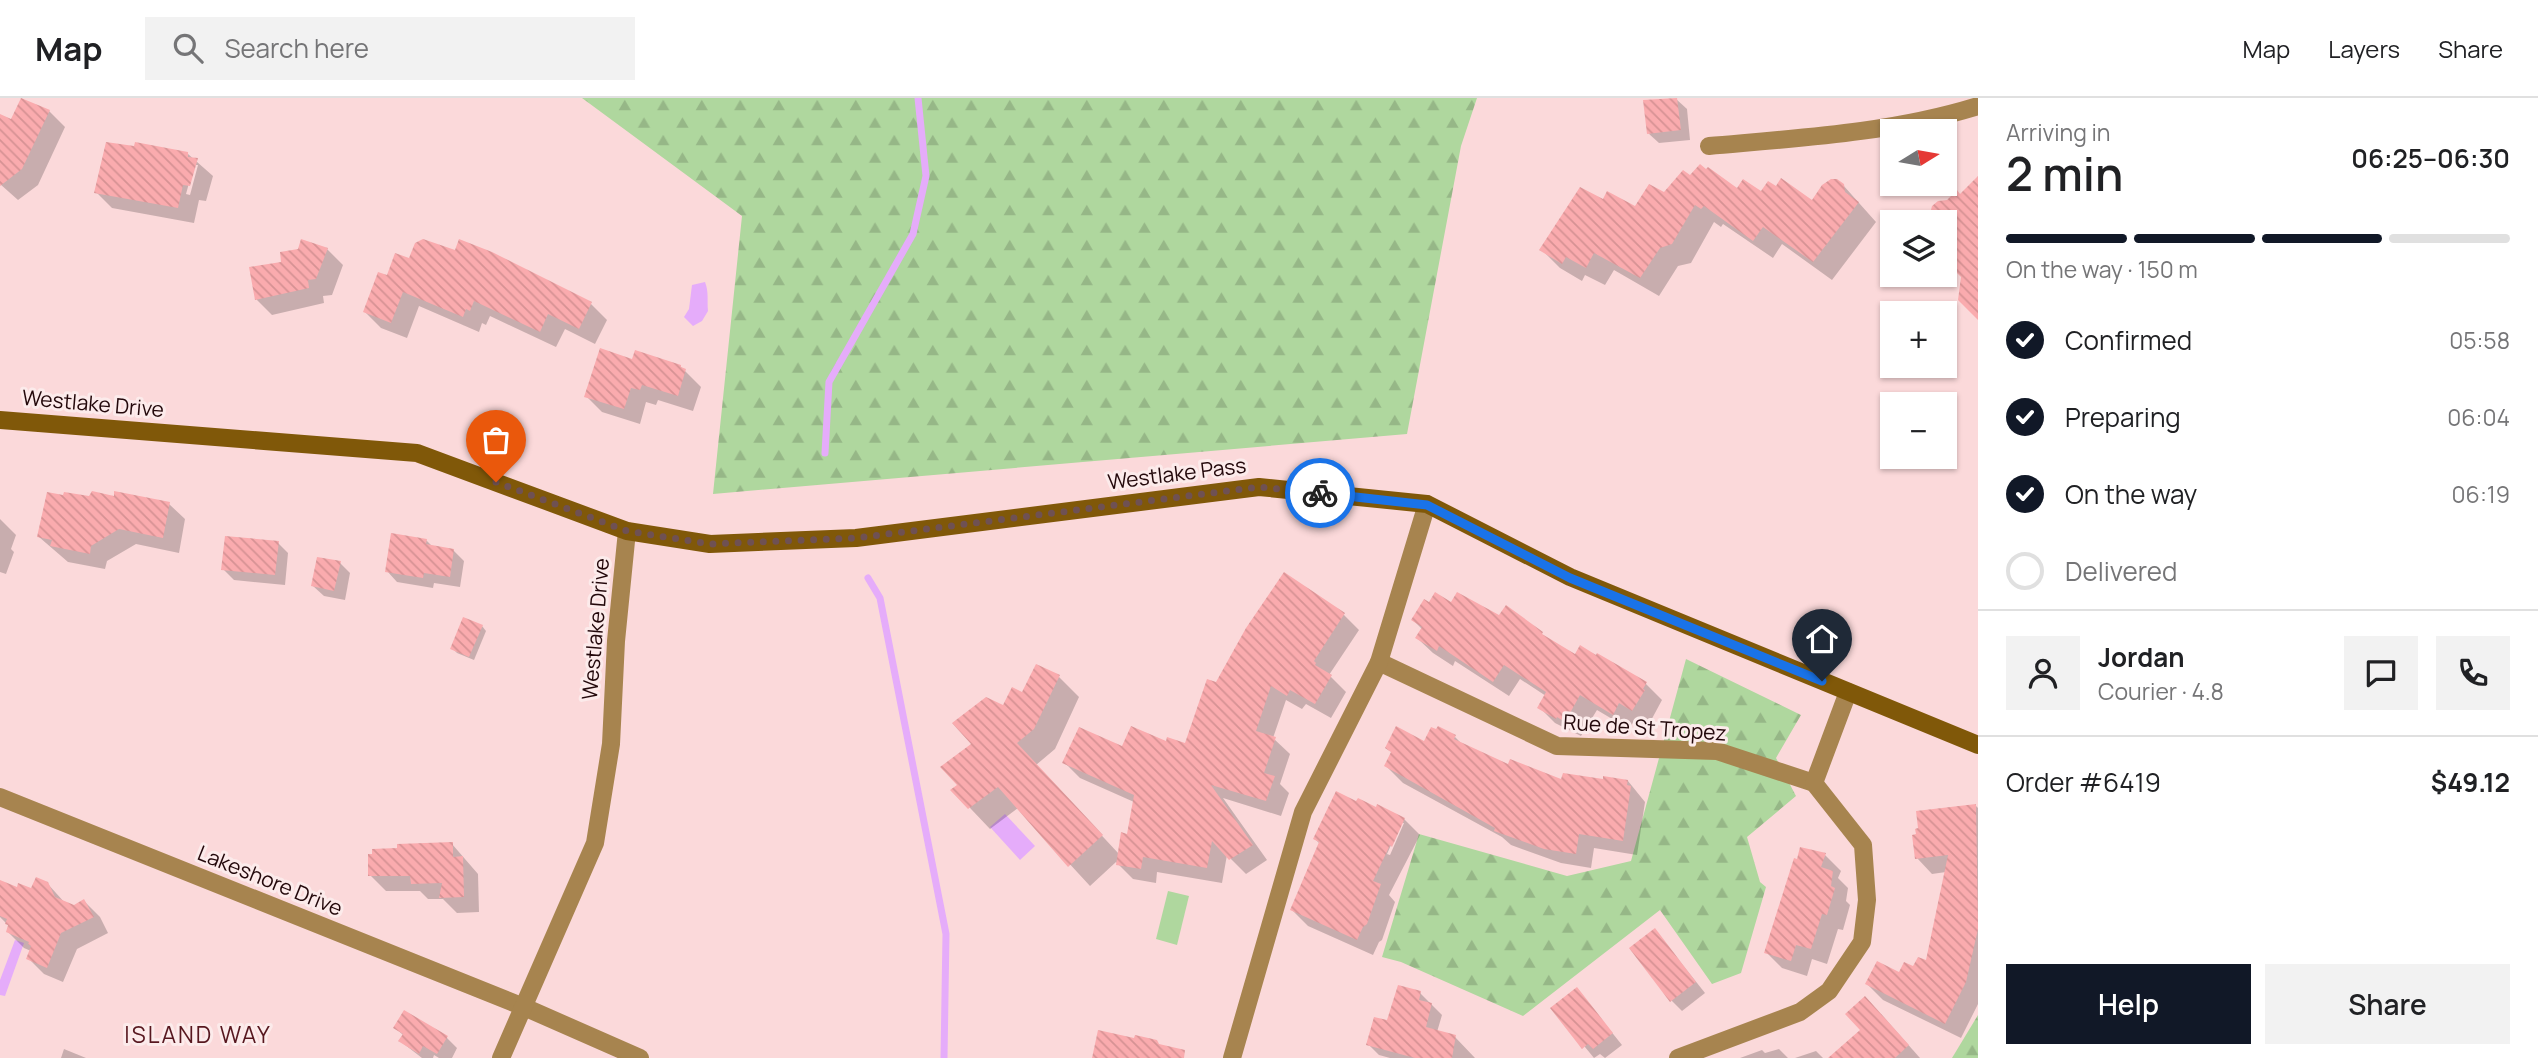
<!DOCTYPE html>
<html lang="en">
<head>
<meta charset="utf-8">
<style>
  :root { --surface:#fff; --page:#f2f2f2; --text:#202124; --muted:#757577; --line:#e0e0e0; --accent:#111827 }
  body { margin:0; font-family:Manrope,sans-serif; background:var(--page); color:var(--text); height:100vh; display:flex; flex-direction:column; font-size:26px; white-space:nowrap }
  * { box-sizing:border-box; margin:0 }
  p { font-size:23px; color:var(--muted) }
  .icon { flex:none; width:38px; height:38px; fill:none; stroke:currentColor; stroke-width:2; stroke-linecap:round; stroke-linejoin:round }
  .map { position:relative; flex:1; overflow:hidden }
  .drawer { display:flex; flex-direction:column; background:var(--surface); width:560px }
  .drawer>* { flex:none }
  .needle { width:46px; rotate:79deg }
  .controls { position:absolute; left:1880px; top:21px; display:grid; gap:14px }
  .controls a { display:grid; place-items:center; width:77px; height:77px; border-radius:0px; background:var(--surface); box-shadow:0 2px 5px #0004; font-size:35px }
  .pin { position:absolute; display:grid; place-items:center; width:60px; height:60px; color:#fff; margin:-72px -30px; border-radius:50% 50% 50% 0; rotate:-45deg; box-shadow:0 0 7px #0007 }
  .pin .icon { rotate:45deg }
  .courier { position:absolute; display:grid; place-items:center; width:70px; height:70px; margin:-35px; border:5px solid #1a73e8; border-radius:50%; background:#fff; color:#222; box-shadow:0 2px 9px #0007 }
  .overview em { font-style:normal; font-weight:600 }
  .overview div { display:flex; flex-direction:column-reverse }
  .overview { display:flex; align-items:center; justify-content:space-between; height:119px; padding:0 28px }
  h1 { font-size:46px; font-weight:600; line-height:52px }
  .bar { display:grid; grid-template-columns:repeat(4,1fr); gap:10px 7px; align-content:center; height:84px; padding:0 28px }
  .bar i { height:9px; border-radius:5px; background:var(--line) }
  .bar .current { background:var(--accent) }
  .bar p { grid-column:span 4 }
  .line { display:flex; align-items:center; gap:18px; padding:0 28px; border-top:2px solid var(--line) }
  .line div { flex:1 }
  .round { display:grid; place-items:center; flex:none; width:74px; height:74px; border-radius:0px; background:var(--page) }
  ol { padding:0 28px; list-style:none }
  li { display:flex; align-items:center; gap:21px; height:77px }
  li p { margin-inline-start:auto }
  li .icon { padding:7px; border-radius:50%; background:var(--accent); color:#fff; stroke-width:4 }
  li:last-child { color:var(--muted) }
  li i { width:38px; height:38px; border:4px solid var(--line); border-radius:50% }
  .action { display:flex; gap:14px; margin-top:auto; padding:14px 28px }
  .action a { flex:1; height:80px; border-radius:0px; background:var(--accent); color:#fff; font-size:28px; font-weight:600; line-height:80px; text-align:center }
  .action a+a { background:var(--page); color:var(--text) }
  header { display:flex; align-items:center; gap:42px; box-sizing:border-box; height:98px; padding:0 35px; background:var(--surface); border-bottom:2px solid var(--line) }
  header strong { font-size:33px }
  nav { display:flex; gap:38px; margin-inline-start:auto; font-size:24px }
  .search { width:490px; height:63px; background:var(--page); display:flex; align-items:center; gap:18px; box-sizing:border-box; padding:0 24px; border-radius:0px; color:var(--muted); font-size:26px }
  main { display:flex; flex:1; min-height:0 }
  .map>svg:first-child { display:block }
  .green { fill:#afd79e }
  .forest { fill:url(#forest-firs) }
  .water { fill:#e5acfa }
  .shadow { fill:#0003; fill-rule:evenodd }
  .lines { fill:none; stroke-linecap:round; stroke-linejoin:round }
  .stream { stroke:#e5acfa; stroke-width:7 }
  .building { fill:url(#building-back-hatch) }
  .street { stroke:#a7844f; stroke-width:18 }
  .secondary { stroke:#805809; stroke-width:18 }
  .done { stroke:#6f5153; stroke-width:7; stroke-dasharray:0 12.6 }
  .route { stroke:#1a73e8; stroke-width:9 }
  .labels { text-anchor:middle; stroke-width:6; stroke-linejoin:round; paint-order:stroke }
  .street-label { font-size:21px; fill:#23080b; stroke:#fcebeb }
  .neighbourhood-label { font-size:23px; letter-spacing:2px; fill:#57171f; stroke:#fcebeb }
</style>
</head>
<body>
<header>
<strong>Map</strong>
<div class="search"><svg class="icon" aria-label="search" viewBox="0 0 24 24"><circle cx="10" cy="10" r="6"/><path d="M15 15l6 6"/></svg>Search here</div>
<nav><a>Map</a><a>Layers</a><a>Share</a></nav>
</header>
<main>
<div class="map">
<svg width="1978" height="960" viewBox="0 0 1978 960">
  <defs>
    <pattern id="forest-firs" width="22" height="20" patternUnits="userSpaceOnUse" patternTransform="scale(1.75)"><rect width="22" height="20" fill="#afd79e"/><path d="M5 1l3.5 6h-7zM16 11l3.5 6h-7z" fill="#96b787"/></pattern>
    <pattern id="building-back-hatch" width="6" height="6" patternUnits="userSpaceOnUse" patternTransform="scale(1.75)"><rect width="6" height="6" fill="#faabae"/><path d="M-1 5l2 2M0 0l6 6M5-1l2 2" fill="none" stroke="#d69294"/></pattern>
  </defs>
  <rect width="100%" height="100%" fill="#fbd9da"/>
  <path class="green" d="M1168,793L1189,798L1177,847L1156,841Z"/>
  <g class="forest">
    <path d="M582,0H1477L1461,48L1407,336L713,396L742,118Z"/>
    <path d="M1686,561L1801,617L1776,660L1796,698L1747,739L1760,784L1766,789L1741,875L1712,886L1660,812L1523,918L1401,864L1382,859L1419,736L1567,778L1631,763Z"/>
    <path d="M1978,917V960H1952Z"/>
  </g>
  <g class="water">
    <path d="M705,184C709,194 707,203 708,213L702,223L693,228L684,219L689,211L692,187Z"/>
    <path d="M1005,716L1035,748L1020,762L990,729Z"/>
    <path d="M15,842L24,845L5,898L0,897V882Z"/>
  </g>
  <g class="shadow">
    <path d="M1676,1L1687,11L1690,42L1659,45L1648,35Z"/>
    <path d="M49,13L65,29L38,87L18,102L0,86V18L12,23Z"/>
    <path d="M188,56L213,78L206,103L199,102L194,125L112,110L96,94ZM194,67H198L190,97L186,96Z"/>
    <path d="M1691,80L1738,92L1813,104L1843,87L1876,124L1832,182L1782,146L1773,160L1723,126L1721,129L1714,124L1691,165L1678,168L1659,198L1614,172L1605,187L1585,177L1582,183L1560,170L1541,151L1603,103L1636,110L1664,97Z"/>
    <path d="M1978,90V219L1963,178L1957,173L1949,174L1944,169V124H1923L1948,104Z"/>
    <path d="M327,151L343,167L332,197L323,198L324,205L272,217L256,201L283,165Z"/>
    <path d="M456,155L491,156L591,206L607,222L595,246L565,231L556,249L490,218L486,227L482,225L479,234L419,208L407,240L381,230L365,214L388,179L410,163Z"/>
    <path d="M633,263L680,268L701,289L693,313L658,302L656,307L646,304L640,326L602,314L586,298Z"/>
    <path d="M90,400L169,406L185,421L179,455L136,446L107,463L105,471L68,464L39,439Z"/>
    <path d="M0,421L16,437L11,451L14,454L6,476L0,474Z"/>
    <path d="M426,442L432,448L453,452L464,463L460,489L434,485L433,490L397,484L387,473Z"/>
    <path d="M278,445L288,455L285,487L234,482L223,471Z"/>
    <path d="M340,465L350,475L345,502L324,498L313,488Z"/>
    <path d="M1285,477L1344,517L1359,532L1329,577L1346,594L1331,620L1306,606L1302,611L1286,602L1273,640L1290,656L1280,686L1289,695L1281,718L1223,700L1267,762L1246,776L1227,757L1222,785L1157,774L1156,785L1133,781L1116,764L1090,788L1018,710L990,731L953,692L959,687L973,647L1004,609L1059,579L1079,599L1055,651L1036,667L1119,756L1129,738L1134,704L1080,680L1065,665L1123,650L1167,645L1186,648L1217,586Z"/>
    <path d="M1430,506L1452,507L1500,520L1506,510L1549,542L1576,558L1597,559L1598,557L1646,586L1662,602L1648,628L1636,620L1629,631L1597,612L1581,638L1555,625L1539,609L1546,598L1520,581L1509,598L1455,563L1453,568L1433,555L1417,540L1422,531L1413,522Z"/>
    <path d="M482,528L486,533L474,562L457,555L452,550Z"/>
    <path d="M1455,639L1463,647L1509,669L1563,684L1628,683L1645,704L1637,757L1594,750L1591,770L1561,765L1511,747L1502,739L1403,685L1386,668L1425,645Z"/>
    <path d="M1357,705L1404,721L1420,737L1389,797L1395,804L1382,842L1379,844L1373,857L1308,828L1292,812L1320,746L1315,741ZM1401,725H1404L1390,757L1387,756Z"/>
    <path d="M1976,708L1978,710V906L1961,940L1883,902L1867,886L1928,865L1946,774L1932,776L1917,760Z"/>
    <path d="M452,746L478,776L479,814L457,815L443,801H428L420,793H386L370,777L374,757Z"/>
    <path d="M1825,757L1841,773L1838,780L1848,790L1846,803L1850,807L1843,832L1838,831L1827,866L1812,861L1807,878L1782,870L1766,854Z"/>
    <path d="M47,785L65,805L74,809L84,803L100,819L108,835L77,851L63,884L44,876L28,860L31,853L24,850L8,834L10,829L0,819V786L32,793Z"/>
    <path d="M1655,832L1705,895L1682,913L1671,902Z"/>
    <path d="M1577,891L1622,947L1605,960L1600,956L1594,960L1553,910Z"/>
    <path d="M1420,895L1442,917L1437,934L1455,939L1475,960H1390L1379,957L1368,946Z"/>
    <path d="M1881,916L1920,960H1846Z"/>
    <path d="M395,929L447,940L457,950L452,960H439L434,957L433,960H422L400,943L404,938Z"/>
    <path d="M64,951L86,960H61Z"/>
    <path d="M1779,951L1788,960H1740L1762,952L1765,955Z"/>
    <path d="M1816,953L1823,960H1795Z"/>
  </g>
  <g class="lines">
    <g class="stream">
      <path d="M825,355L829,284L913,136L926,78L918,0"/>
      <path d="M868,480L880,500L946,836L944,960"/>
    </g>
  </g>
  <g class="building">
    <path d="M21,0L50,12L22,71L0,88V16L11,21Z"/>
    <path d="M1677,0L1681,32L1647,36L1643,2Z"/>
    <path d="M106,44L134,48L135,44L188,54V59L198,60L190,88L183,87L178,110L94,95Z"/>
    <path d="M1700,66L1706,71L1708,69L1737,90L1743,81L1761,93L1768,83L1776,88L1781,80L1812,102L1822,87L1831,81H1837L1844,86L1845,94L1859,104L1813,164L1763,129L1753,143L1704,108L1701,111L1695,107L1672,146L1660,150L1640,180L1594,155L1586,170L1566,159L1562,166L1539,152L1580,89L1603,101L1607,93L1635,108L1649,86L1664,94L1683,72L1690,77Z"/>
    <path d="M1978,78V222L1958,202L1961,179L1944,162V124H1928L1932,108L1938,103L1947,102L1957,92L1960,96Z"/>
    <path d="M301,141L328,150L316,181L308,182L309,190L255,202L249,169L281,164L280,154L298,151Z"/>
    <path d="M423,141L455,152L459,141L492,154L592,204L579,231L548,216L540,234L474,203L470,213L466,211L463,219L403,194L391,225L363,214L378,174L387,177L395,155L409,160L415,145Z"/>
    <path d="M600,250L632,261L635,252L681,267V269L686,271L678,298L642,287L640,292L631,290L624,311L584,299Z"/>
    <path d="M92,393L114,398V393L170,404L163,440L119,431L91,448L90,456L50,448L52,442L37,439L47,394L63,397L64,394L89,398Z"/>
    <path d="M391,435L427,441L426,446L454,451L450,479L424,475L423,480L385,474Z"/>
    <path d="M225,438L279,443L275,477L221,472Z"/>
    <path d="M317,459L341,463L334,493L311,488Z"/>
    <path d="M1284,474L1345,515L1314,563L1316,565L1315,567L1332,577L1315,606L1290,592L1287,598L1271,588L1256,633L1276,639L1264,675L1275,678L1266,703L1211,687L1253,747L1229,762L1212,743L1207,770L1143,759L1141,771L1116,767L1121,734L1127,736L1134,697L1062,665L1079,629L1122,648L1131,628L1166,643L1167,639L1185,645L1207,581L1216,584L1246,530Z"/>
    <path d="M1435,494L1451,504L1457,494L1499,517L1506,507L1543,534L1542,536L1575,556L1580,547L1596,557L1597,555L1647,584L1643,591L1645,592L1632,613L1619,605L1613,617L1580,597L1565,624L1557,619L1556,621L1537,610L1546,594L1504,567L1493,584L1439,548L1437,553L1415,540L1422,529L1411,522L1424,501L1429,504Z"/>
    <path d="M463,519L483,527L469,559L450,551Z"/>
    <path d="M1036,566L1060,577L1034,631L1017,645L1103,737L1068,769L998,689L968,711L950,692L957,687L940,669L971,646L952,625L986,599L1003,607L1012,589L1022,594Z"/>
    <path d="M1396,628L1424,643L1431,629L1436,631L1438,628L1456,637L1454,641L1508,666L1510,661L1561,681L1563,675L1603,681V678L1628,682L1627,687L1631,688L1623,743L1579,736L1576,756L1544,751L1494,733L1495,730L1384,668L1391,654L1385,650Z"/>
    <path d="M1336,693L1356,703L1358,700L1376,709L1377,706L1405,720L1392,749L1390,747L1373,783L1381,786L1367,826L1363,829L1357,842L1290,812L1319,744L1313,741Z"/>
    <path d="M1976,706L1978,831L1966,884L1945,926L1865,886L1877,863L1899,874L1904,864L1913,868L1918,859L1926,862L1948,757L1915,761L1912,737L1916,736L1915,731L1918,730L1916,713Z"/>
    <path d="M453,744V759L463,758L464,799L439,800L442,785L411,786L410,778H368V756H372V751L397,750V746Z"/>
    <path d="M1800,749L1826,755L1821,769L1833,773L1831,788L1835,790L1827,817L1822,816L1811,851L1796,847L1791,863L1764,855L1794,760L1797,761Z"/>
    <path d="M36,779L48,784L55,799L74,807L84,801L94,819L61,835L47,870L26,861L31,848L28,846L29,844L6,834L8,827L5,826L7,821L0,818V782L17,789L18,785L31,790Z"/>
    <path d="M1655,830L1696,884L1670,904L1629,850Z"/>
    <path d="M1398,887L1421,893L1419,902L1432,905L1426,929L1456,937L1452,960H1415L1366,947L1374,919L1387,922Z"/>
    <path d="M1577,889L1613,935L1593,951L1588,946L1582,951L1550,910Z"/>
    <path d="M1865,898L1909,947L1895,960H1828L1860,932L1845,916Z"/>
    <path d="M404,912L448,938L437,956L423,948L419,956L398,943L403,936L393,930Z"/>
    <path d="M1098,932L1134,940L1135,937L1157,942L1159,946L1185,952L1184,960H1092Z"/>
  </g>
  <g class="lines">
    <g class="street">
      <path d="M1709,48C1799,40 1891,35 1978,8"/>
      <path d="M1379,564L1557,648L1717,653L1814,685L1863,747L1867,802L1862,844L1829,893L1800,914L1678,960"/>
      <path d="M1814,685L1848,594"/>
      <path d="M0,699L524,909L640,960"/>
      <path d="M501,960L595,745L611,646L616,543L627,433"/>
      <path d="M1232,960L1303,714L1379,564L1427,406"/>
    </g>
    <path class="secondary" d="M0,322L417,355L627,433L710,446L856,440L1259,389L1427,406L1570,479L1978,647"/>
  </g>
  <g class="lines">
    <path class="done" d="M496,384L627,433L710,446L856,440L1259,389L1320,395"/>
    <path class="route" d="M1320,395L1427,407L1570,480L1822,583"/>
  </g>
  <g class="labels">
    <g class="street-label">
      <text transform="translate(93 306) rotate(5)" y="7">Westlake Drive</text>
      <text transform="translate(1177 376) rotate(-7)" y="7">Westlake Pass</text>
      <text transform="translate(596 531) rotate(-85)" y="7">Westlake Drive</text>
      <text transform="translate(1645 630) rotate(4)" y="7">Rue de St Tropez</text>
      <text transform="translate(270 783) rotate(22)" y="7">Lakeshore Drive</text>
    </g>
    <g class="neighbourhood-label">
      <text x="198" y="945">ISLAND WAY</text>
    </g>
  </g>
</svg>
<div class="controls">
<a><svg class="needle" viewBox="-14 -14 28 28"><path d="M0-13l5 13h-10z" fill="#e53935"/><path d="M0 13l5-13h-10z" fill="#757577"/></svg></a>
<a><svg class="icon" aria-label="layers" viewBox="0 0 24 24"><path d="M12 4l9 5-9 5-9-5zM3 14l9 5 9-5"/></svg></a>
<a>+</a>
<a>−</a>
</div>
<div class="pin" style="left:496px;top:384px;background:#ea580c"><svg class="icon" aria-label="bag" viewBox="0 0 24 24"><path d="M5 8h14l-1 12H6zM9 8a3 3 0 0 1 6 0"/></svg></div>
<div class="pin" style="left:1822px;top:583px;background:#1f2937"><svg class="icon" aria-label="home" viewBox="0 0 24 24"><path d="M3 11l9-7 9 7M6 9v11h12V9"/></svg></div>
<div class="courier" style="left:1320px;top:395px"><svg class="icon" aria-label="bike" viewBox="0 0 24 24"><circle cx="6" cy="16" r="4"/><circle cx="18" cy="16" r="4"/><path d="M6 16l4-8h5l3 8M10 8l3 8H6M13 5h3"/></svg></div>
</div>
<section class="drawer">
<div class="overview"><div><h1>2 min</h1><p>Arriving in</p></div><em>06:25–06:30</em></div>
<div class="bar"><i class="current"></i><i class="current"></i><i class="current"></i><i></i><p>On the way · 150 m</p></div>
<ol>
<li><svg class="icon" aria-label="check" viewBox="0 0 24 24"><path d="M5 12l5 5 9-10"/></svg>Confirmed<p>05:58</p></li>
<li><svg class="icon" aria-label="check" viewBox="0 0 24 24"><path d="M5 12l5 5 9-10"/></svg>Preparing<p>06:04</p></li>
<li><svg class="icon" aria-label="check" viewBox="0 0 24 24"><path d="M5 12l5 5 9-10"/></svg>On the way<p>06:19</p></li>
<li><i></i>Delivered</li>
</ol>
<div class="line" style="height:126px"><a class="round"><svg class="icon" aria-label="person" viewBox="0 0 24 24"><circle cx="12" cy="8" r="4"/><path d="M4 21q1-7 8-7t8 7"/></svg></a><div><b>Jordan</b><p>Courier · 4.8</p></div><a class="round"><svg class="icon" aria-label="chat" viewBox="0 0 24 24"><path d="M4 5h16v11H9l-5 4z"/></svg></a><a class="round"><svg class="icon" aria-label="phone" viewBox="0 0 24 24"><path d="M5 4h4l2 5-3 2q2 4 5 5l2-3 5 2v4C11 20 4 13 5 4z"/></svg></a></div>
<div class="line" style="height:91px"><div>Order #6419</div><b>$49.12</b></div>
<div class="action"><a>Help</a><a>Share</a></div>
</section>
</main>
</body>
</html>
